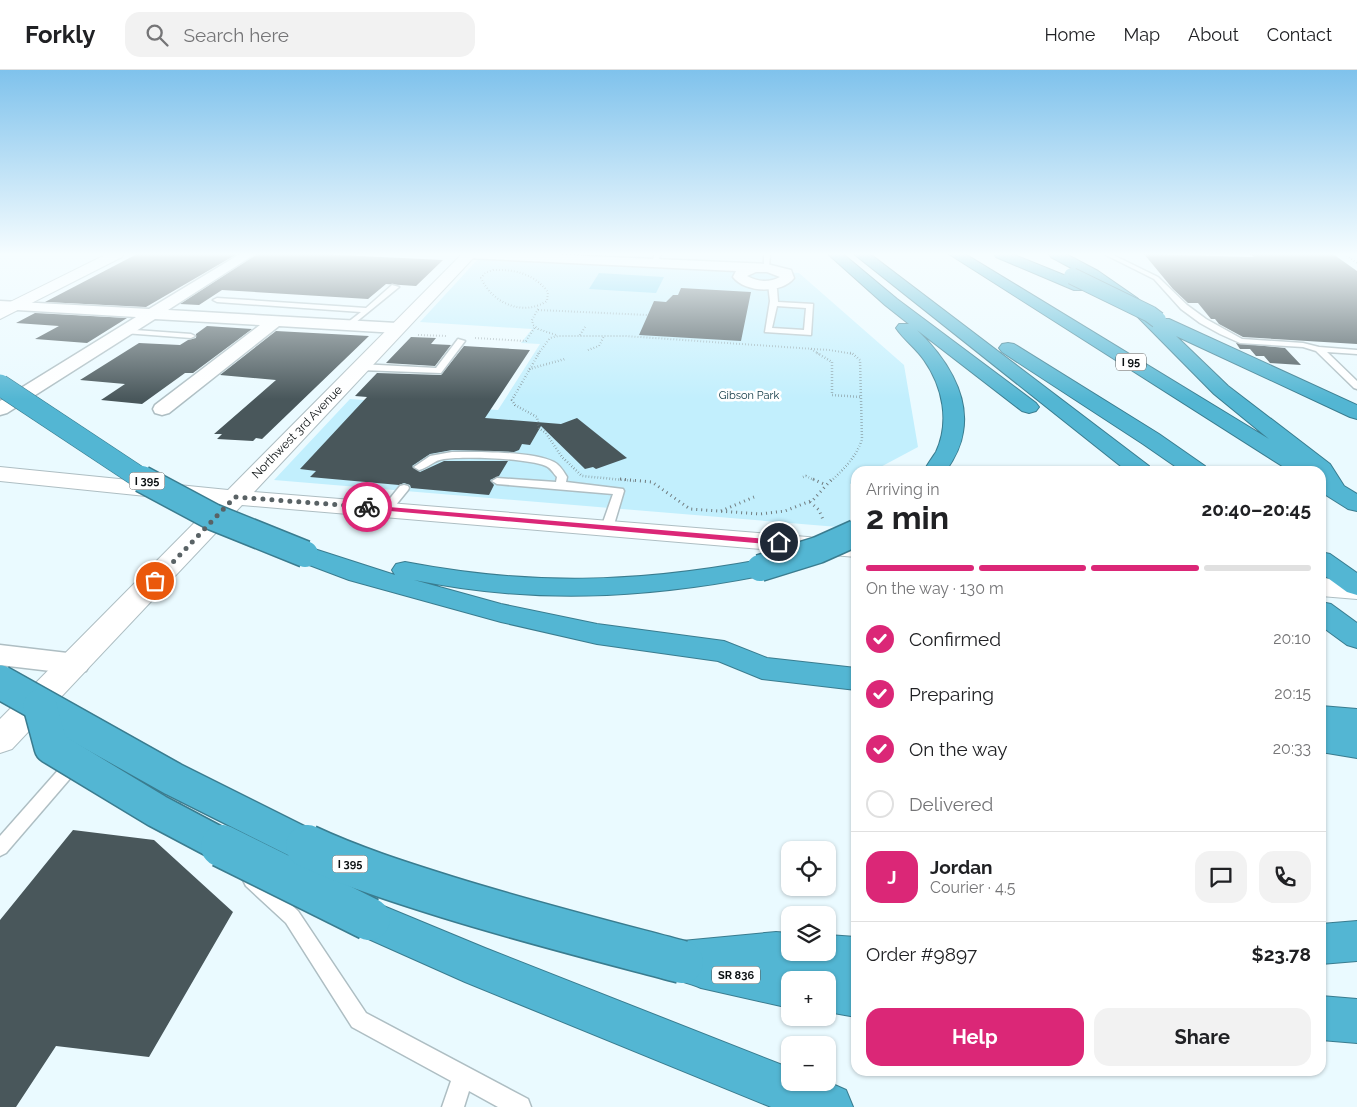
<!DOCTYPE html>
<html lang="en">
<head>
<meta charset="utf-8">
<style>
  :root { --surface:#fff; --page:#f2f2f2; --text:#202124; --muted:#757577; --line:#e0e0e0; --accent:#db2777 }
  body { margin:0; font-family:Raleway,sans-serif; background:var(--page); color:var(--text); height:100vh; display:flex; flex-direction:column; font-size:19px; white-space:nowrap }
  * { box-sizing:border-box; margin:0 }
  p { font-size:16px; color:var(--muted) }
  .icon { flex:none; width:28px; height:28px; fill:none; stroke:currentColor; stroke-width:2; stroke-linecap:round; stroke-linejoin:round }
  .map { position:relative; flex:1; overflow:hidden }
  .details { position:absolute; left:851px; top:396px; width:475px; height:610px; display:flex; flex-direction:column; background:var(--surface); border-radius:15px; box-shadow:0 1px 4px #0004 }
  .details>* { flex:none }
  .tools { position:absolute; left:781px; top:771px; display:grid; gap:10px }
  .tools a { display:grid; place-items:center; width:55px; height:55px; border-radius:10px; background:var(--surface); box-shadow:0 1px 4px #0004; font-size:25px }
  .pin { position:absolute; display:grid; place-items:center; width:42px; height:42px; color:#fff; margin:-21px; border:2px solid #fff; border-radius:50%; box-shadow:0 1px 5px #0007 }
  .courier { position:absolute; display:grid; place-items:center; width:50px; height:50px; margin:-25px; border:4px solid #db2777; border-radius:50%; background:#fff; color:#222; box-shadow:0 1px 6px #0007 }
  .summary em { font-style:normal; font-weight:700 }
  .summary div { display:flex; flex-direction:column-reverse }
  .summary { display:flex; align-items:center; justify-content:space-between; height:85px; padding:0 15px }
  h1 { font-size:32px; font-weight:700; line-height:38px }
  .bar { display:grid; grid-template-columns:repeat(4,1fr); gap:8px 5px; align-content:center; height:60px; padding:0 15px }
  .bar i { height:6px; border-radius:4px; background:var(--line) }
  .bar .on { background:var(--accent) }
  .bar p { grid-column:span 4 }
  .line { display:flex; align-items:center; gap:12px; padding:0 15px; border-top:1px solid var(--line) }
  .line div { flex:1 }
  .round { display:grid; place-items:center; flex:none; width:52px; height:52px; border-radius:15px; background:var(--page) }
  ol { padding:0 15px; list-style:none }
  li { display:flex; align-items:center; gap:15px; height:55px }
  li p { margin-inline-start:auto }
  li .icon { padding:5px; border-radius:50%; background:var(--accent); color:#fff; stroke-width:4 }
  li:last-child { color:var(--muted) }
  li i { width:28px; height:28px; border:2px solid var(--line); border-radius:50% }
  .button { display:flex; gap:10px; margin-top:auto; padding:10px 15px }
  .button a { flex:1; height:58px; border-radius:15px; background:var(--accent); color:#fff; font-size:20px; font-weight:700; line-height:58px; text-align:center }
  .button a+a { background:var(--page); color:var(--text) }
  header { display:flex; align-items:center; gap:30px; box-sizing:border-box; height:70px; padding:0 25px; background:var(--surface); border-bottom:1px solid var(--line) }
  header strong { font-size:24px }
  nav { display:flex; gap:28px; margin-inline-start:auto; font-size:18px }
  .search { width:350px; height:45px; background:var(--page); display:flex; align-items:center; gap:12px; box-sizing:border-box; padding:0 18px; border-radius:15px; color:var(--muted); font-size:19px }
  .map>svg:first-child { display:block }
  .green { fill:#c2effd }
  .water { fill:#83d8f3 }
  .building { fill:#49575b }
  .lines { fill:none; stroke-linecap:round; stroke-linejoin:round }
  .lane-casing { stroke:#aebec3; stroke-width:3 }
  .street-casing { stroke:#aebec3; stroke-width:3 }
  .secondary-casing { stroke:#aebec3; stroke-width:2 }
  .highway-casing { stroke:#3a7c8f; stroke-width:2 }
  .path-far2 { stroke:#717c7f; stroke-width:2; stroke-dasharray:0.5 2.5; stroke-linecap:butt }
  .path-far1 { stroke:#717c7f; stroke-width:2.5; stroke-dasharray:0.5 2.5; stroke-linecap:butt }
  .path { stroke:#717c7f; stroke-width:3; stroke-dasharray:1 4; stroke-linecap:butt }
  .lane { fill:#fff; fill-rule:evenodd }
  .street { fill:#fff; fill-rule:evenodd }
  .secondary { fill:#fff; fill-rule:evenodd }
  .highway { fill:#53b6d3; fill-rule:evenodd }
  .highway-bridge-far4-casing { stroke:#3a7c8f; stroke-width:18; stroke-linecap:butt }
  .highway-bridge-far3-casing { stroke:#3a7c8f; stroke-width:22; stroke-linecap:butt }
  .highway-bridge-far2-casing { stroke:#3a7c8f; stroke-width:29; stroke-linecap:butt }
  .highway-bridge-far1-casing { stroke:#3a7c8f; stroke-width:36; stroke-linecap:butt }
  .highway-bridge-casing { stroke:#3a7c8f; stroke-width:45; stroke-linecap:butt }
  .highway-bridge-far4 { stroke:#53b6d3; stroke-width:16 }
  .highway-bridge-far3 { stroke:#53b6d3; stroke-width:21 }
  .highway-bridge-far2 { stroke:#53b6d3; stroke-width:26 }
  .highway-bridge-far1 { stroke:#53b6d3; stroke-width:33 }
  .highway-bridge { stroke:#53b6d3; stroke-width:42 }
  .route { fill:#db2777 }
  .done { stroke:#596265; stroke-width:5; stroke-dasharray:0 9 }
  .labels { text-anchor:middle; stroke-width:5; stroke-linejoin:round; paint-order:stroke }
  .shield { fill:#fff; stroke:#545859; stroke-width:1 }
  .shield-label { font-size:11px; font-weight:bold; fill:#0b1012 }
  .far-park-label { font-size:11px; fill:#09333f; stroke:#fff }
  .street-label { font-size:12px; fill:#0b1012; stroke:#fff }
</style>
</head>
<body>
<header>
<strong>Forkly</strong>
<div class="search"><svg class="icon" aria-label="search" viewBox="0 0 24 24"><circle cx="10" cy="10" r="6"/><path d="M15 15l6 6"/></svg>Search here</div>
<nav><a>Home</a><a>Map</a><a>About</a><a>Contact</a></nav>
</header>
<div class="map">
<svg width="1357" height="1037" viewBox="0 0 1357 1037">
  <rect width="100%" height="100%" fill="#eafaff"/>
  <path class="green" d="M479,188L799,203L904,295L918,377L873,401H856V411L850,414V458L274,410L350,329L498,340L540,274L521,273L532,259L420,252Z"/>
  <path class="water" d="M599,203L664,207L656,223L589,219Z"/>
  <g class="building">
    <path d="M137,184H237L146,237L45,232Z"/>
    <path d="M257,184H320L443,190L416,216L386,214L368,229L222,220L199,235L180,234Z"/>
    <path d="M1144,184L1254,187L1250,184H1333L1357,201V274L1243,267L1219,254L1215,249H1211L1198,233H1188L1173,219Z"/>
    <path d="M681,218L751,222L741,271L639,265L654,231L666,232L673,225H678Z"/>
    <path d="M35,243L127,248L87,273L35,269L59,256L16,253Z"/>
    <path d="M207,256L252,259L193,303H185L142,334L101,330L125,314L80,310L139,273L180,275L188,270L196,268V264Z"/>
    <path d="M276,261L369,266L262,369L256,368L253,371L217,369L222,364H214L276,310L220,305Z"/>
    <path d="M411,267L436,268L431,274L451,275L435,296L386,293Z"/>
    <path d="M1236,273L1285,278L1301,295L1270,293L1264,286H1256L1250,279H1240Z"/>
    <path d="M464,276L530,280L485,348L561,354L577,348L627,388L596,399L593,397L585,399L541,356L530,375L522,374L519,380L514,382L452,380L430,384L412,396L420,402L444,391H508L499,406L490,410L494,415L489,425L411,418L410,415L404,413L399,415L310,407L316,401L300,399L367,327L355,326L377,303L441,305Z"/>
    <path d="M73,760L154,770L233,842L149,987L56,976L16,1037H0V850Z"/>
  </g>
  <g class="lines">
    <g class="lane-casing">
      <g id="lane">
        <path d="M655,184H661L657,193L654,195L651,193Z"/>
        <path d="M764,184H770L769,199L764,198Z"/>
        <path d="M1104,184H1111L1158,207L1187,235L1206,249L1242,269L1303,273L1319,277L1357,280V284L1327,282L1357,311V319L1354,318L1316,281L1303,277L1240,273L1220,264L1200,253L1181,239L1154,209Z"/>
        <path d="M772,212L774,213L777,219L778,232L813,234L811,265L765,262L770,231L768,214ZM777,236L806,238L804,260L772,258Z"/>
        <path d="M392,215L399,217L350,257L346,255L347,253L361,242L217,232L213,230L217,228L366,238Z"/>
        <path d="M121,259L191,264L195,266L191,268L124,263L120,261Z"/>
        <path d="M458,269L465,271L441,303L360,300L356,297L360,294L436,298Z"/>
        <path d="M452,382C478,382 532,381 554,392C560,395 564,402 567,407L566,412L623,419L624,421L613,458L607,461L601,458L613,424L497,414L492,411L497,408L556,412L557,407C553,403 551,398 546,396C526,388 465,386 444,389C434,390 428,398 419,400L414,397L430,386Z"/>
        <path d="M404,415L408,416L409,418L408,420L391,441H383L381,439L383,437L400,416Z"/>
        <path d="M74,687L80,689L82,693L80,697L6,783L0,786V766L68,689Z"/>
        <path d="M141,699L147,700L178,729L180,734L178,739L172,741L166,739L135,710L133,705L135,700Z"/>
        <path d="M252,802L258,804L298,841L366,943L528,1029L531,1037H498L469,1021L464,1037H442L451,1011L352,957L286,853L246,816L243,810L246,804Z"/>
      </g>
    </g>
    <g class="street-casing">
      <g id="street">
        <path d="M240,184H255L168,240L397,253L403,255L405,258L403,261L397,263L279,256L169,343L162,345L155,343L153,339L155,335L260,255L155,249L7,343L0,345V331L136,247L0,239V231L149,239Z"/>
        <path d="M459,184H541L767,194L791,200L794,208C782,224 745,223 733,207L736,201L466,188ZM756,202H767L780,207C769,213 758,212 747,206Z"/>
        <path d="M0,575L76,584L86,587L90,594L86,601L76,604L0,595Z"/>
      </g>
    </g>
    <g class="secondary-casing">
      <g id="secondary">
        <path d="M107,184H124L122,187L0,249V237Z"/>
        <path d="M462,184H477L254,422L856,471V487L242,435L12,679L0,683V649L214,433L0,411V397L228,420Z"/>
        <path d="M1321,508L1357,511V529L1321,526Z"/>
      </g>
    </g>
    <g class="highway-casing">
      <g id="highway">
        <path d="M828,184H843L897,229L1036,333L1039,337L1036,341L1029,343L1022,341L917,260C944,286 970,323 963,362C961,377 954,389 946,401H924C927,395 932,388 936,382C950,352 943,317 924,290C916,278 904,270 896,258L899,254H909L885,235Z"/>
        <path d="M854,184H870L1149,396L1152,401H1127Z"/>
        <path d="M949,184H965L1269,369L1214,324L1125,234L1088,207L1051,187L1049,184H1066L1098,201L1137,228L1159,249H1169L1357,335V349L1350,347L1176,266L1228,316L1330,394L1344,416L1357,424V441L1348,439L1321,422V401H1290Z"/>
        <path d="M994,184H1012L1086,214L1088,217L1086,220H1074L996,187Z"/>
        <path d="M1008,273L1014,274L1159,364L1205,396L1208,401H1182L1143,374L1002,282L999,278L1002,274Z"/>
        <path d="M305,476L395,505L392,500L396,494L405,492C531,516 635,513 760,490L769,492L773,498L769,504L760,506C642,529 532,534 414,510L501,534L597,554L724,571L767,588L856,598V620L762,609L718,591L597,574L501,552L349,510L296,490L292,484L296,478Z"/>
        <path d="M1321,482L1330,484L1357,503V525L1347,522L1321,503Z"/>
        <path d="M1321,532L1331,534L1357,553V578L1347,575L1321,556Z"/>
        <path d="M1321,636L1357,639V688L1321,682Z"/>
        <path d="M369,830L485,878L790,998V1012H828L846,1020L853,1037H771L465,912L355,863L349,849L355,835Z"/>
        <path d="M1357,851V891L1321,894V854Z"/>
        <path d="M776,862L790,863V882H828V865L856,867V947L828,942V910H811L814,905H807L809,910H790V938L701,918C689,913 679,911 667,907L661,892L667,877L682,871Z"/>
        <path d="M1321,926L1357,929V973L1321,970Z"/>
      </g>
    </g>
    <g class="path-far2">
      <path d="M1344,184L1357,193"/>
      <path d="M493,200C515,199 534,204 548,222L547,231C523,247 492,233 481,208L485,203Z"/>
      <path d="M538,239L532,250L533,255L538,259L556,265"/>
      <path d="M538,240L648,245"/>
      <path d="M418,265L447,266"/>
      <path d="M580,265L585,257"/>
      <path d="M475,268L526,271L535,257"/>
      <path d="M811,279L819,284"/>
      <path d="M588,280L599,276L604,266"/>
      <path d="M538,284L550,268L558,266H625L829,280L853,284"/>
    </g>
    <g class="path-far1">
      <path d="M539,283L512,330L515,335L537,347L539,358L546,363L562,387L582,406L635,411"/>
      <path d="M817,283L832,292V325L862,327"/>
      <path d="M529,299L565,289"/>
      <path d="M803,407L806,406L816,411"/>
      <path d="M831,411C844,399 857,386 862,369L860,290L852,283H848"/>
    </g>
    <g class="path">
      <path d="M620,409L652,412L690,439L760,444L785,441L813,430L832,409"/>
      <path d="M813,409L826,415"/>
      <path d="M810,432L819,440L824,452"/>
      <path d="M721,441L754,427"/>
    </g>
    <use href="#lane" class="lane"/>
    <use href="#street" class="street"/>
    <use href="#secondary" class="secondary"/>
    <use href="#highway" class="highway"/>
    <g class="highway-bridge-far4-casing">
      <path id="highway-bridge-far4" d="M1072,206L1150,244L1158,250"/>
    </g>
    <g class="highway-bridge-far3-casing">
      <path id="highway-bridge-far3" d="M0,315L145,411"/>
    </g>
    <g class="highway-bridge-far2-casing">
      <g id="highway-bridge-far2">
        <path d="M142,409L213,447L305,484"/>
        <path d="M760,498L818,480L856,463"/>
      </g>
    </g>
    <g class="highway-bridge-far1-casing">
      <g id="highway-bridge-far1">
        <path d="M0,612L173,709L309,777"/>
        <path d="M40,636L51,677L157,741L225,777"/>
      </g>
    </g>
    <g class="highway-bridge-casing">
      <g id="highway-bridge">
        <path d="M222,776L369,849"/>
        <path d="M307,776C352,797 399,812 447,827C524,851 603,871 682,892"/>
      </g>
    </g>
    <use href="#highway-bridge-far4" class="highway-bridge-far4"/>
    <use href="#highway-bridge-far3" class="highway-bridge-far3"/>
    <use href="#highway-bridge-far2" class="highway-bridge-far2"/>
    <use href="#highway-bridge-far1" class="highway-bridge-far1"/>
    <use href="#highway-bridge" class="highway-bridge"/>
  </g>
  <linearGradient id="sky" x2="0" y2="1"><stop stop-color="#7fc2ec"/><stop offset="0.56" stop-color="#f6fdff"/><stop offset="1" stop-color="#f6fdff" stop-opacity="0"/></linearGradient>
  <rect width="1357" height="329" fill="url(#sky)"/>
  <path class="route" d="M365,435L779,470L782,472L779,475L367,439L364,437Z"/>
  <g class="lines">
    <path class="done" d="M155,511L235,427L367,437"/>
  </g>
  <g class="labels">
    <g class="shield">
      <rect x="1116" y="283.5" width="30" height="17" rx="4"/>
      <rect x="129.5" y="402.5" width="35" height="17" rx="4"/>
      <rect x="332.5" y="785.5" width="35" height="17" rx="4"/>
      <rect x="712" y="896.5" width="48" height="17" rx="4"/>
    </g>
    <g class="shield-label">
      <text x="1131" y="296">I 95</text>
      <text x="147" y="415">I 395</text>
      <text x="350" y="798">I 395</text>
      <text x="736" y="909">SR 836</text>
    </g>
    <g class="far-park-label">
      <text x="749" y="329">Gibson Park</text>
    </g>
    <g class="street-label">
      <text transform="translate(297 362) rotate(-46)" y="4">Northwest 3rd Avenue</text>
    </g>
  </g>
</svg>
<div class="tools">
<a><svg class="icon" aria-label="locate" viewBox="0 0 24 24"><circle cx="12" cy="12" r="6"/><path d="M12 2v4M12 18v4M2 12h4M18 12h4"/></svg></a>
<a><svg class="icon" aria-label="layers" viewBox="0 0 24 24"><path d="M12 4l9 5-9 5-9-5zM3 14l9 5 9-5"/></svg></a>
<a>+</a>
<a>−</a>
</div>
<div class="pin" style="left:155px;top:511px;background:#ea580c"><svg class="icon" aria-label="bag" viewBox="0 0 24 24"><path d="M5 8h14l-1 12H6zM9 8a3 3 0 0 1 6 0"/></svg></div>
<div class="pin" style="left:779px;top:472px;background:#1f2937"><svg class="icon" aria-label="home" viewBox="0 0 24 24"><path d="M3 11l9-7 9 7M6 9v11h12V9"/></svg></div>
<div class="courier" style="left:367px;top:437px"><svg class="icon" aria-label="bike" viewBox="0 0 24 24"><circle cx="6" cy="16" r="4"/><circle cx="18" cy="16" r="4"/><path d="M6 16l4-8h5l3 8M10 8l3 8H6M13 5h3"/></svg></div>
<section class="details">
<div class="summary"><div><h1>2 min</h1><p>Arriving in</p></div><em>20:40–20:45</em></div>
<div class="bar"><i class="on"></i><i class="on"></i><i class="on"></i><i></i><p>On the way · 130 m</p></div>
<ol>
<li><svg class="icon" aria-label="check" viewBox="0 0 24 24"><path d="M5 12l5 5 9-10"/></svg>Confirmed<p>20:10</p></li>
<li><svg class="icon" aria-label="check" viewBox="0 0 24 24"><path d="M5 12l5 5 9-10"/></svg>Preparing<p>20:15</p></li>
<li><svg class="icon" aria-label="check" viewBox="0 0 24 24"><path d="M5 12l5 5 9-10"/></svg>On the way<p>20:33</p></li>
<li><i></i>Delivered</li>
</ol>
<div class="line" style="height:90px"><b class="round" style="background:var(--accent);color:#fff">J</b><div><b>Jordan</b><p>Courier · 4.5</p></div><a class="round"><svg class="icon" aria-label="chat" viewBox="0 0 24 24"><path d="M4 5h16v11H9l-5 4z"/></svg></a><a class="round"><svg class="icon" aria-label="phone" viewBox="0 0 24 24"><path d="M5 4h4l2 5-3 2q2 4 5 5l2-3 5 2v4C11 20 4 13 5 4z"/></svg></a></div>
<div class="line" style="height:65px"><div>Order #9897</div><b>$23.78</b></div>
<div class="button"><a>Help</a><a>Share</a></div>
</section>
</div>
</body>
</html>
